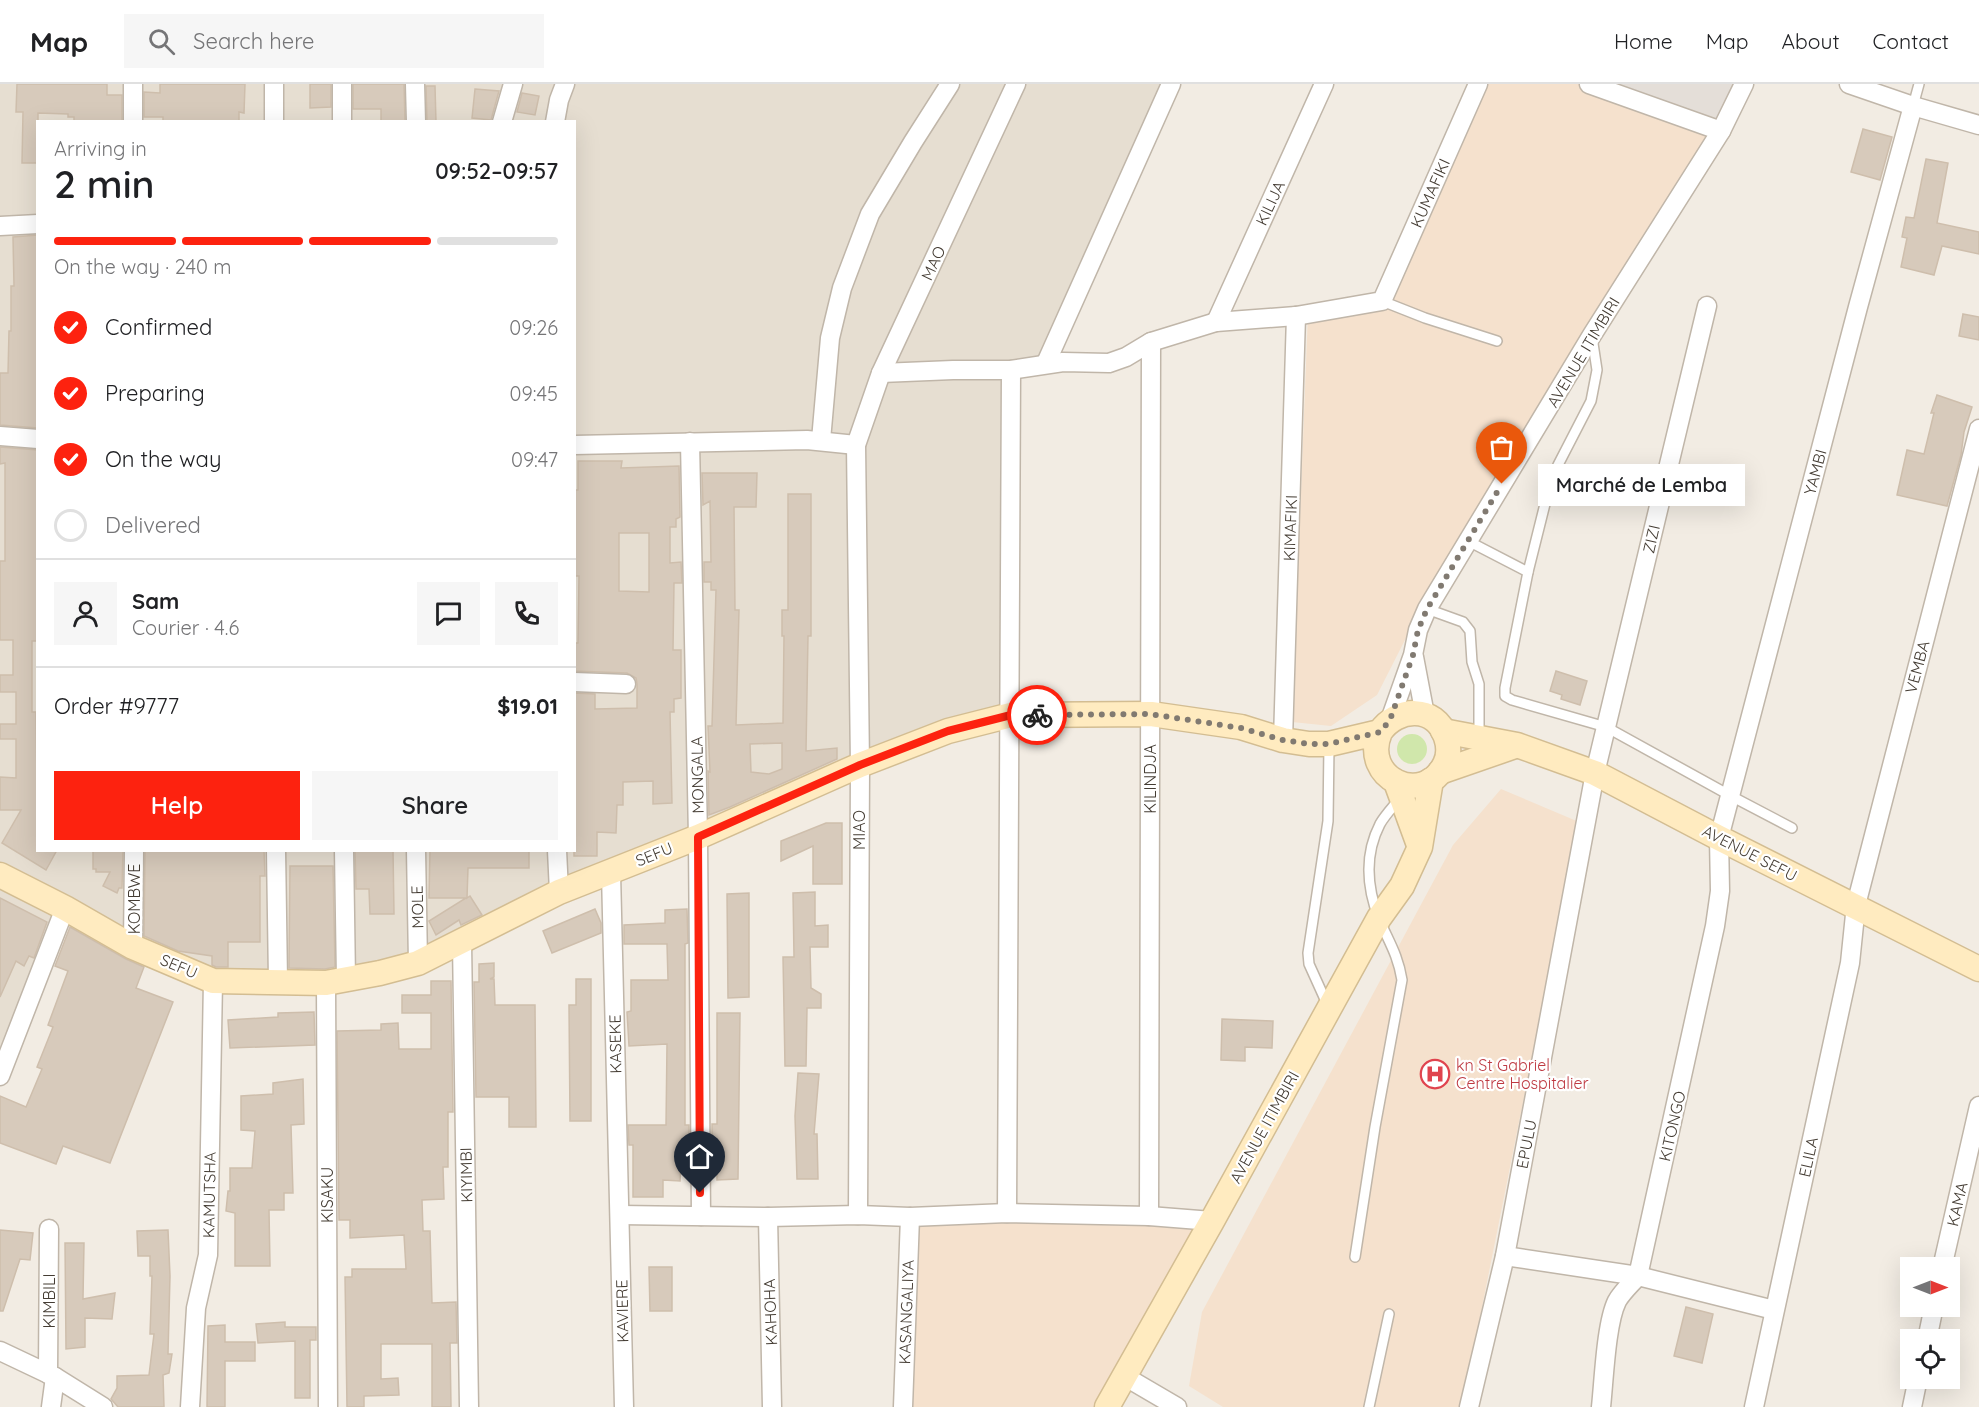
<!DOCTYPE html>
<html lang="en">
<head>
<meta charset="utf-8">
<style>
  :root { --surface:#fff; --page:#f6f6f6; --text:#202124; --muted:#757577; --line:#e0e0e0; --accent:#fd220f }
  body { margin:0; font-family:Quicksand,sans-serif; background:var(--page); color:var(--text); height:100vh; display:flex; flex-direction:column; font-size:22px; white-space:nowrap }
  * { box-sizing:border-box; margin:0 }
  p { font-size:20px; color:var(--muted) }
  .icon { flex:none; width:33px; height:33px; fill:none; stroke:currentColor; stroke-width:2; stroke-linecap:round; stroke-linejoin:round }
  .map { position:relative; flex:1; overflow:hidden }
  .drawer { position:absolute; left:36px; top:36px; width:540px; height:732px; display:flex; flex-direction:column; background:var(--surface); border-radius:0px; box-shadow:0 6px 24px #0002 }
  .drawer>* { flex:none }
  .needle { width:39px; rotate:90deg }
  .fabs { position:absolute; left:1900px; top:1173px; display:grid; gap:12px }
  .fabs a { display:grid; place-items:center; width:60px; height:60px; border-radius:0px; background:var(--surface); box-shadow:0 6px 24px #0002; font-size:30px }
  .pin { position:absolute; display:grid; place-items:center; width:51px; height:51px; color:#fff; margin:-62px -26px; border-radius:50% 50% 50% 0; rotate:-45deg; box-shadow:0 0 6px #0007 }
  .pin .icon { rotate:45deg }
  .courier { position:absolute; display:grid; place-items:center; width:60px; height:60px; margin:-30px; border:4px solid #fd220f; border-radius:50%; background:#fff; color:#222; box-shadow:0 2px 8px #0007 }
  .bubble { position:absolute; height:42px; border-radius:0px; background:var(--surface); box-shadow:0 6px 24px #0002; font-size:20px; font-weight:600; line-height:42px; text-align:center }
  .head em { font-style:normal; font-weight:600 }
  .head div { display:flex; flex-direction:column-reverse }
  .head { display:flex; align-items:center; justify-content:space-between; height:102px; padding:0 18px }
  h1 { font-size:39px; font-weight:600; line-height:45px }
  .bar { display:grid; grid-template-columns:repeat(4,1fr); gap:9px 6px; align-content:center; height:72px; padding:0 18px }
  .bar i { height:8px; border-radius:4px; background:var(--line) }
  .bar .current { background:var(--accent) }
  .bar p { grid-column:span 4 }
  .line { display:flex; align-items:center; gap:15px; padding:0 18px; border-top:2px solid var(--line) }
  .line div { flex:1 }
  .round { display:grid; place-items:center; flex:none; width:63px; height:63px; border-radius:0px; background:var(--page) }
  ol { padding:0 18px; list-style:none }
  li { display:flex; align-items:center; gap:18px; height:66px }
  li p { margin-inline-start:auto }
  li .icon { padding:6px; border-radius:50%; background:var(--accent); color:#fff; stroke-width:4 }
  li:last-child { color:var(--muted) }
  li i { width:33px; height:33px; border:3px solid var(--line); border-radius:50% }
  .action { display:flex; gap:12px; margin-top:auto; padding:12px 18px }
  .action a { flex:1; height:69px; border-radius:0px; background:var(--accent); color:#fff; font-size:24px; font-weight:600; line-height:69px; text-align:center }
  .action a+a { background:var(--page); color:var(--text) }
  header { display:flex; align-items:center; gap:36px; box-sizing:border-box; height:84px; padding:0 30px; background:var(--surface); border-bottom:2px solid var(--line) }
  header strong { font-size:28px }
  nav { display:flex; gap:33px; margin-inline-start:auto; font-size:21px }
  .search { width:420px; height:54px; background:var(--page); display:flex; align-items:center; gap:15px; box-sizing:border-box; padding:0 21px; border-radius:0px; color:var(--muted); font-size:22px }
  .map>svg:first-child { display:block }
  .residential { fill:#e6ded1; fill-rule:evenodd }
  .commercial { fill:#f5e1cd }
  .industrial { fill:#e4ded8 }
  .green { fill:#d0e7ab }
  .building { fill:#d7cabb; stroke:#cebeac; stroke-width:1.5; fill-rule:evenodd }
  .lines { fill:none; stroke-linecap:round; stroke-linejoin:round }
  .lane-casing { stroke:#c0b6a9; stroke-width:12 }
  .street-casing { stroke:#c0b6a9; stroke-width:21 }
  .secondary-casing { stroke:#d3bd92; stroke-width:27 }
  .lane { stroke:#fff; stroke-width:9 }
  .street { stroke:#fff; stroke-width:18 }
  .secondary { stroke:#ffebc0; stroke-width:24 }
  .done { stroke:#817a71; stroke-width:6; stroke-dasharray:0 10.8 }
  .route { stroke:#fd220f; stroke-width:8 }
  .labels { text-anchor:middle; stroke-width:4.5; stroke-linejoin:round; paint-order:stroke }
  .street-label { font-size:16px; fill:#443c33; stroke:#fff }
  .health-label { font-size:16px; fill:#be3a42; stroke:#fff; text-anchor:start }
</style>
</head>
<body>
<header>
<strong>Map</strong>
<div class="search"><svg class="icon" aria-label="search" viewBox="0 0 24 24"><circle cx="10" cy="10" r="6"/><path d="M15 15l6 6"/></svg>Search here</div>
<nav><a>Home</a><a>Map</a><a>About</a><a>Contact</a></nav>
</header>
<div class="map">
<svg width="1979" height="1323" viewBox="0 0 1979 1323">
  <rect width="100%" height="100%" fill="#f2ece3"/>
  <path class="residential" d="M0,0H1169L1046,279L1011,287V631L380,889L213,897L65,824L0,992ZM38,38H574V766H38Z"/>
  <g class="commercial">
    <path d="M1478,0H1589L1721,47L1440,487L1377,611L1331,642L1292,638L1308,230L1382,217Z"/>
    <path d="M1501,705L1579,738L1462,1323H1223L1189,1302L1202,1228L1453,761Z"/>
    <path d="M910,1133L1212,1137L1106,1323H903Z"/>
  </g>
  <path class="industrial" d="M1602,0H1740L1719,43Z"/>
  <circle class="green" cx="1412" cy="665" r="15"/>
  <g class="building">
    <path d="M17,0H107V11H122V38H74V33H68V30L38,29V79H22L23,28H16Z"/>
    <path d="M160,0H245L244,29L239,28V38H163V33H144V8L160,9Z"/>
    <path d="M310,0H331V23L310,24Z"/>
    <path d="M353,0H404L405,38H381V25H353Z"/>
    <path d="M426,2H435L436,38H427Z"/>
    <path d="M475,5L499,7L491,36L472,34Z"/>
    <path d="M522,9L539,12L535,31L517,28Z"/>
    <path d="M1863,45L1892,53L1880,96L1851,88Z"/>
    <path d="M1926,75L1948,79L1937,139L1979,148V170L1942,162L1934,191L1901,183L1907,154L1902,153L1906,133L1914,134Z"/>
    <path d="M38,151V344L0,341V289H8L9,247H11V202H14L13,153Z"/>
    <path d="M1963,230L1979,233V256L1959,252Z"/>
    <path d="M1937,311L1972,323L1964,348L1961,371L1947,422L1897,411L1907,366L1924,370L1934,329H1931Z"/>
    <path d="M0,363L38,366V557H32V628H36L38,766H57L46,786L2,759L21,726H0V693L16,694V655H0V640H16V608H0V591H13V556H0V477H5V379L0,380Z"/>
    <path d="M578,377H622L621,384L679,382L680,433L676,435V443H670V479L681,478L682,499H674L673,566H681V614L674,615V628H670L672,719L653,720V697L623,698V721H617L616,749L597,748V772H574V609L595,610V625L637,624V600L636,594L627,589L574,587V559H578L579,492H574V406H578ZM619,449H649V508L619,507Z"/>
    <path d="M702,389H757L756,423H734L735,526H739L736,641L783,639L784,552H782V526H788V410H811V552H808L806,667L837,664V675L730,723L709,731L708,687L710,688L708,642H712L716,506H711V498H704V478H711L710,417L703,421ZM782,659V685L769,690L751,688L750,660Z"/>
    <path d="M1556,587L1587,597L1580,621L1561,615L1562,611L1550,607Z"/>
    <path d="M826,739H842V800H813V762L781,777V757Z"/>
    <path d="M93,766H123L122,804H119L117,809L103,802L110,788H96V785H93Z"/>
    <path d="M145,766H264L265,792H260V858H228V883H216L212,881V872L178,867L144,852Z"/>
    <path d="M355,766H393L394,830H370L369,805H356Z"/>
    <path d="M430,766H529V784H468L467,814L470,812L482,831L461,841L459,836L436,851L429,837L466,814H429Z"/>
    <path d="M290,782H333L335,883L325,885L289,884Z"/>
    <path d="M815,808V842L828,841V863H810L811,904L821,910V924H807L806,982H785L783,873H794L793,809Z"/>
    <path d="M749,809V913L728,914L727,810Z"/>
    <path d="M0,814L47,838L34,874L29,872L24,882L16,877L0,913Z"/>
    <path d="M595,825L601,839V849L552,869L543,847Z"/>
    <path d="M687,825L688,859L685,860V1041H689V1061L682,1062L680,1097L663,1096V1113H633V1061H629L628,1041H666L667,960L629,962L627,928L631,927V896H668L667,860H624V841L665,839V826Z"/>
    <path d="M70,843L126,875L144,883L136,904L173,918L110,1079L63,1062L56,1080L0,1059V1012L26,1023L42,985L37,983L53,943L48,941L68,887L55,882Z"/>
    <path d="M494,879V893L490,895H494L495,921H535L536,1043H509V1013H476L474,898H479V880Z"/>
    <path d="M576,895H591V1037H570L569,921H576Z"/>
    <path d="M431,897H451L453,1028H448V1083H443L444,1115L422,1116L423,1147H430L432,1219L456,1218L457,1259H450L451,1323H432V1260H381V1295L398,1294L399,1311L364,1312V1323H347L345,1193H352V1185H406L404,1151L350,1154V1136H339L337,947L381,946V940L398,939L399,965H431V929H402V911H431Z"/>
    <path d="M314,928L315,961L230,964L228,936L278,933V929Z"/>
    <path d="M717,929H740L738,1095L717,1096V1059H712V1040H717Z"/>
    <path d="M1222,935L1273,937L1272,964L1245,963V977L1221,976Z"/>
    <path d="M798,989L819,990L814,1050H817L818,1095H797L795,1032Z"/>
    <path d="M303,995L304,1040L291,1041L293,1109H284V1126H269L270,1182H235V1129L226,1127L228,1107H230V1084H252L255,1047L241,1046V1012L273,1010V999Z"/>
    <path d="M0,1146L33,1149L30,1176L20,1175L3,1227H0Z"/>
    <path d="M168,1146L170,1192L168,1270H172L169,1289L163,1291L164,1323H118L111,1315L117,1304V1292L149,1291L154,1250H150L152,1192H150V1172H138L137,1147Z"/>
    <path d="M65,1159H84L83,1215L115,1209L112,1235L85,1234V1263L66,1265Z"/>
    <path d="M649,1183H672V1227H650Z"/>
    <path d="M1686,1223L1713,1230L1702,1279L1674,1272Z"/>
    <path d="M285,1238V1243H316V1256H310V1314H295V1257L258,1259L256,1240Z"/>
    <path d="M225,1241V1258H255V1277H225V1323H207L208,1242Z"/>
  </g>
  <g class="lines">
    <g class="lane-casing">
      <g id="lane">
        <path d="M1913,22L1919,0"/>
        <path d="M1382,217L1425,234L1497,257"/>
        <path d="M1592,253L1597,286L1591,317L1558,381L1546,416L1528,488L1505,604V612L1512,616L1606,643L1731,712L1792,744"/>
        <path d="M1468,457L1528,488"/>
        <path d="M1427,525L1463,538L1470,547L1472,578L1479,600V654"/>
        <path d="M1328,922L1309,880L1308,869L1328,737L1329,662"/>
        <path d="M1355,1173L1375,1043L1402,896C1398,871 1389,858 1379,835C1367,804 1364,771 1380,740C1385,731 1394,722 1400,714"/>
        <path d="M1369,1323L1389,1230"/>
      </g>
    </g>
    <g class="street-casing">
      <g id="street">
        <path d="M274,0V38"/>
        <path d="M342,0V38"/>
        <path d="M415,0L416,38"/>
        <path d="M1589,0L1721,47"/>
        <path d="M1849,0L1913,22L1979,41"/>
        <path d="M133,38V0"/>
        <path d="M502,38L513,0"/>
        <path d="M555,38L559,16L565,0"/>
        <path d="M0,142L38,140"/>
        <path d="M1216,238L1324,0"/>
        <path d="M1046,279L1171,0"/>
        <path d="M881,289L953,286H1011L1063,278L1109,279L1126,273L1151,258L1216,238L1296,232L1382,217L1478,0"/>
        <path d="M0,352L38,355"/>
        <path d="M821,356L830,254L842,204L870,130L913,58L950,0"/>
        <path d="M690,358L698,753L701,1132"/>
        <path d="M574,361L807,356L856,361"/>
        <path d="M1414,573L1425,631"/>
        <path d="M574,598L626,600"/>
        <path d="M1390,636L1413,571L1418,546L1427,525L1592,251L1721,47L1744,0"/>
        <path d="M1283,656L1296,232"/>
        <path d="M276,766L278,897"/>
        <path d="M344,766L346,896"/>
        <path d="M416,766L418,879"/>
        <path d="M557,766L559,808"/>
        <path d="M611,789L624,1323"/>
        <path d="M462,858L469,1323"/>
        <path d="M133,863L134,766"/>
        <path d="M326,899L328,1323"/>
        <path d="M0,992L65,824"/>
        <path d="M1007,1129L1011,286"/>
        <path d="M620,1131L768,1133L858,1131L910,1133L1007,1129L1149,1132L1212,1137"/>
        <path d="M858,1131L860,681L856,361L881,289L1016,0"/>
        <path d="M1149,1132L1151,258"/>
        <path d="M768,1133L772,1323"/>
        <path d="M1505,1172L1638,1192L1774,1226"/>
        <path d="M1942,1184L1979,1022"/>
        <path d="M1927,1256L1934,1222"/>
        <path d="M0,1267L55,1293L103,1323"/>
        <path d="M48,1290L49,1145"/>
        <path d="M1124,1292L1177,1323"/>
        <path d="M51,1323L55,1293"/>
        <path d="M190,1323L196,1224L208,1171L213,897"/>
        <path d="M903,1323L910,1133"/>
        <path d="M1469,1323L1505,1172L1595,689L1707,222"/>
        <path d="M1601,1323C1604,1296 1606,1239 1617,1217C1622,1208 1631,1200 1638,1192L1715,842L1720,807L1719,754L1858,223L1913,22"/>
        <path d="M1754,1323L1850,879L1856,821L1979,345"/>
        <path d="M1912,1323L1918,1294"/>
      </g>
    </g>
    <g class="secondary-casing">
      <g id="secondary">
        <path d="M1443,647L1517,661L1595,689L1719,754L1979,885"/>
        <path d="M1440,688L1515,662"/>
        <path d="M1396,698L1419,761"/>
        <path d="M0,791L65,824L133,863L213,897L326,899L380,889L418,879L559,808L698,753L860,681L948,647L1011,631L1151,630L1241,643L1283,656L1309,660H1329L1380,648C1397,623 1435,621 1446,653C1449,662 1449,672 1445,680C1424,724 1360,695 1380,648"/>
        <path d="M1107,1323L1212,1137L1379,834L1402,802L1420,763L1431,696"/>
      </g>
    </g>
    <use href="#lane" class="lane"/>
    <use href="#street" class="street"/>
    <use href="#secondary" class="secondary"/>
  </g>
  <g class="lines">
    <path class="done" d="M1037,631L1150,630L1241,644L1283,656L1309,660H1329L1380,648L1390,636L1413,571L1418,546L1427,525L1502,400"/>
    <path class="route" d="M700,1109L698,753L860,681L948,647L1011,631H1037"/>
  </g>
  <defs>
    <g id="hospital-ring" transform="scale(1.5)"><circle r="9.5" fill="#fff" stroke="#e0444e" stroke-width="1.5"/><path d="M-5-5h3v3.5h4V-5h3V5h-3V1.5h-4V5h-3Z" fill="#e0444e"/></g>
  </defs>
  <g fill-rule="evenodd">
    <use href="#hospital-ring" x="1435" y="990"/>
  </g>
  <g class="labels">
    <g class="street-label">
      <text transform="translate(1430 109) rotate(-66)" y="6">KUMAFIKI</text>
      <text transform="translate(1270 119) rotate(-65)" y="6">KILIJA</text>
      <text transform="translate(933 179) rotate(-65)" y="6">MAO</text>
      <text transform="translate(1583 268) rotate(-59)" y="6">AVENUE ITIMBIRI</text>
      <text transform="translate(1815 388) rotate(-75)" y="6">YAMBI</text>
      <text transform="translate(1290 444) rotate(-88)" y="6">KIMAFIKI</text>
      <text transform="translate(1651 455) rotate(-77)" y="6">ZIZI</text>
      <text transform="translate(1917 583) rotate(-75)" y="6">VEMBA</text>
      <text transform="translate(697 691) rotate(-91)" y="6">MONGALA</text>
      <text transform="translate(1150 695) rotate(-90)" y="6">KILINDJA</text>
      <text transform="translate(859 746) rotate(-90)" y="6">MIAO</text>
      <text transform="translate(1750 769) rotate(27)" y="6">AVENUE SEFU</text>
      <text transform="translate(654 770) rotate(-22)" y="6">SEFU</text>
      <text transform="translate(134 815) rotate(-90)" y="6">KOMBWE</text>
      <text transform="translate(417 823) rotate(-91)" y="6">MOLE</text>
      <text transform="translate(179 882) rotate(23)" y="6">SEFU</text>
      <text transform="translate(615 960) rotate(-91)" y="6">KASEKE</text>
      <text transform="translate(1672 1042) rotate(-77)" y="6">KITONGO</text>
      <text transform="translate(1264 1043) rotate(-61)" y="6">AVENUE ITIMBIRI</text>
      <text transform="translate(1526 1060) rotate(-79)" y="6">EPULU</text>
      <text transform="translate(1808 1073) rotate(-78)" y="6">ELILA</text>
      <text transform="translate(466 1091) rotate(-91)" y="6">KIYIMBI</text>
      <text transform="translate(209 1111) rotate(-89)" y="6">KAMUTSHA</text>
      <text transform="translate(327 1111) rotate(-90)" y="6">KISAKU</text>
      <text transform="translate(1957 1120) rotate(-77)" y="6">KAMA</text>
      <text transform="translate(49 1217) rotate(-90)" y="6">KIMBILI</text>
      <text transform="translate(622 1227) rotate(-91)" y="6">KAVIERE</text>
      <text transform="translate(770 1228) rotate(-92)" y="6">KAHOHA</text>
      <text transform="translate(906 1228) rotate(-88)" y="6">KASANGALIYA</text>
    </g>
    <g class="health-label">
      <text x="1456" y="987">kn St Gabriel<tspan x="1456" dy="18">Centre Hospitalier</tspan></text>
    </g>
  </g>
</svg>
<div class="fabs">
<a><svg class="needle" viewBox="-14 -14 28 28"><path d="M0-13l5 13h-10z" fill="#e53935"/><path d="M0 13l5-13h-10z" fill="#757577"/></svg></a>
<a><svg class="icon" aria-label="locate" viewBox="0 0 24 24"><circle cx="12" cy="12" r="6"/><path d="M12 2v4M12 18v4M2 12h4M18 12h4"/></svg></a>
</div>
<div class="pin" style="left:1502px;top:400px;background:#ea580c"><svg class="icon" aria-label="bag" viewBox="0 0 24 24"><path d="M5 8h14l-1 12H6zM9 8a3 3 0 0 1 6 0"/></svg></div>
<div class="pin" style="left:700px;top:1109px;background:#1f2937"><svg class="icon" aria-label="home" viewBox="0 0 24 24"><path d="M3 11l9-7 9 7M6 9v11h12V9"/></svg></div>
<div class="courier" style="left:1037px;top:631px"><svg class="icon" aria-label="bike" viewBox="0 0 24 24"><circle cx="6" cy="16" r="4"/><circle cx="18" cy="16" r="4"/><path d="M6 16l4-8h5l3 8M10 8l3 8H6M13 5h3"/></svg></div>
<div class="bubble" style="left:1538px;top:380px;width:207px">Marché de Lemba</div>
<section class="drawer">
<div class="head"><div><h1>2 min</h1><p>Arriving in</p></div><em>09:52–09:57</em></div>
<div class="bar"><i class="current"></i><i class="current"></i><i class="current"></i><i></i><p>On the way · 240 m</p></div>
<ol>
<li><svg class="icon" aria-label="check" viewBox="0 0 24 24"><path d="M5 12l5 5 9-10"/></svg>Confirmed<p>09:26</p></li>
<li><svg class="icon" aria-label="check" viewBox="0 0 24 24"><path d="M5 12l5 5 9-10"/></svg>Preparing<p>09:45</p></li>
<li><svg class="icon" aria-label="check" viewBox="0 0 24 24"><path d="M5 12l5 5 9-10"/></svg>On the way<p>09:47</p></li>
<li><i></i>Delivered</li>
</ol>
<div class="line" style="height:108px"><a class="round"><svg class="icon" aria-label="person" viewBox="0 0 24 24"><circle cx="12" cy="8" r="4"/><path d="M4 21q1-7 8-7t8 7"/></svg></a><div><b>Sam</b><p>Courier · 4.6</p></div><a class="round"><svg class="icon" aria-label="chat" viewBox="0 0 24 24"><path d="M4 5h16v11H9l-5 4z"/></svg></a><a class="round"><svg class="icon" aria-label="phone" viewBox="0 0 24 24"><path d="M5 4h4l2 5-3 2q2 4 5 5l2-3 5 2v4C11 20 4 13 5 4z"/></svg></a></div>
<div class="line" style="height:78px"><div>Order #9777</div><b>$19.01</b></div>
<div class="action"><a>Help</a><a>Share</a></div>
</section>
</div>
</body>
</html>
